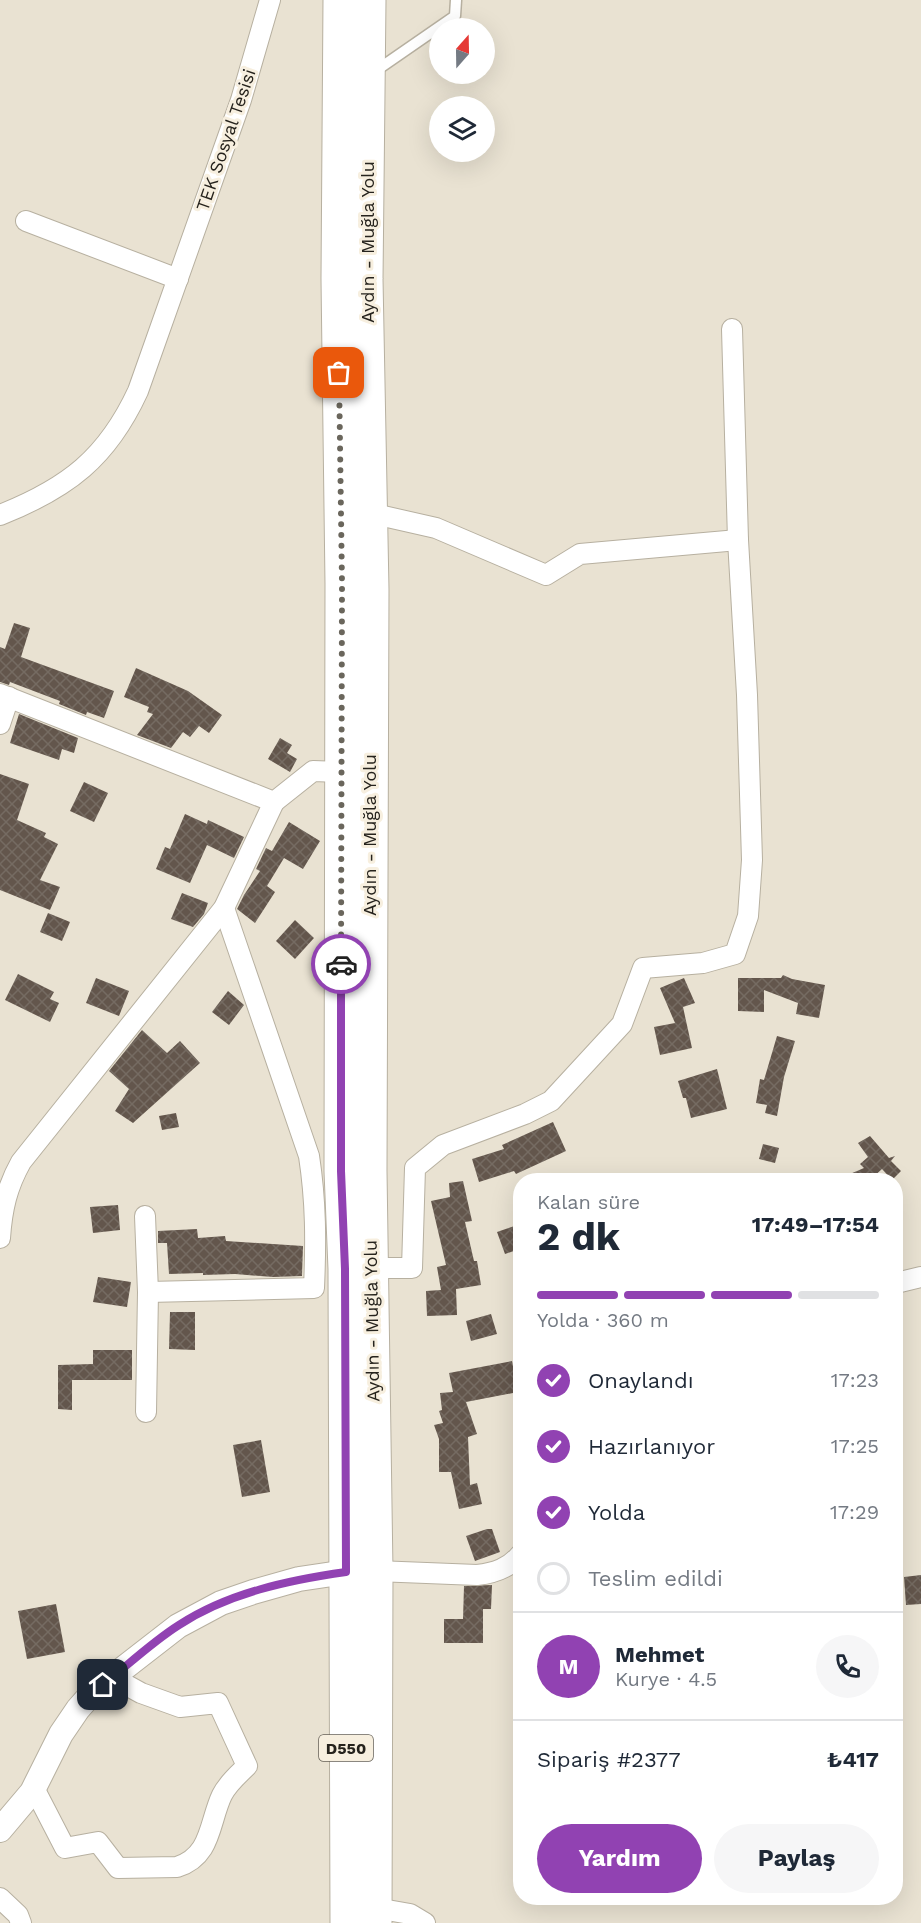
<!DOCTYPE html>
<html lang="tr">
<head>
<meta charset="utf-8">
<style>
  :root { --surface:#fff; --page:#f6f6f7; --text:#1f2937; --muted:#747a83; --line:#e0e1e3; --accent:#9142b2 }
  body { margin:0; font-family:"Work Sans",sans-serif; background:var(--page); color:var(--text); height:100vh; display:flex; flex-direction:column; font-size:22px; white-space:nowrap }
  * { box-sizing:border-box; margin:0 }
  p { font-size:20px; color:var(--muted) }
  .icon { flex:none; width:33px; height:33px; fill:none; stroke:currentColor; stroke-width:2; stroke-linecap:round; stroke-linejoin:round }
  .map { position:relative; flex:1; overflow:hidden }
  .details { position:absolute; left:513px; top:1173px; width:390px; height:732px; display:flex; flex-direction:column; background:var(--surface); border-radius:24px; box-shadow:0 6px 24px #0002 }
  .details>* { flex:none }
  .needle { width:39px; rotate:20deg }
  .buttons { position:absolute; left:429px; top:18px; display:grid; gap:12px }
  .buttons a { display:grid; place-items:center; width:66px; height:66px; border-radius:50%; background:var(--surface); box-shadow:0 6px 24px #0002; font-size:30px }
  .pin { position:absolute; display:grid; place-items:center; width:51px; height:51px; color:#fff; margin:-26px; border-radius:12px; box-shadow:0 3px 9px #0006 }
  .courier { position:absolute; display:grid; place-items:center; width:60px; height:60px; margin:-30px; border:4px solid #9142b2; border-radius:50%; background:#fff; color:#222; box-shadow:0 2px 8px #0007 }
  .overview em { font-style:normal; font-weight:700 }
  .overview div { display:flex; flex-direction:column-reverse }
  .overview { display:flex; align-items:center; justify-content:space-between; height:102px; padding:0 24px }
  h1 { font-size:39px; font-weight:700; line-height:45px }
  .bar { display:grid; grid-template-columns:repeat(4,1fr); gap:9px 6px; align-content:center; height:72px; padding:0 24px }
  .bar i { height:8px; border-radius:4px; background:var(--line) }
  .bar .selected { background:var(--accent) }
  .bar p { grid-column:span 4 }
  .line { display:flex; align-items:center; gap:15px; padding:0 24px; border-top:2px solid var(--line) }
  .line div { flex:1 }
  .round { display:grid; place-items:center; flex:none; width:63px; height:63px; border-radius:32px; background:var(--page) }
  ol { padding:0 24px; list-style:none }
  li { display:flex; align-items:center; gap:18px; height:66px }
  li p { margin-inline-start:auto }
  li .icon { padding:6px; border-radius:50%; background:var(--accent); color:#fff; stroke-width:4 }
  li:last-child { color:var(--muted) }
  li i { width:33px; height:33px; border:3px solid var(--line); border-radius:50% }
  .button { display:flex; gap:12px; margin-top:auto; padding:12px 24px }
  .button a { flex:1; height:69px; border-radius:36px; background:var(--accent); color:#fff; font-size:24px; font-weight:700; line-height:69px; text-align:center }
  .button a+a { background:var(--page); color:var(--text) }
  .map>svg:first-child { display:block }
  .building { fill:url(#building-cross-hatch) }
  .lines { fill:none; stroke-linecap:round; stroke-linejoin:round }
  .service-casing { stroke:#b7b0a0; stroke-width:13 }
  .minor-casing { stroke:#b7b0a0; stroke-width:22 }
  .tertiary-casing { stroke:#b7b0a0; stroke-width:26 }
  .trunk-casing { stroke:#b7b0a0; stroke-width:35 }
  .service { stroke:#fff; stroke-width:10 }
  .minor { stroke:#fff; stroke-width:20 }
  .tertiary { stroke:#fff; stroke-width:24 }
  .trunk { stroke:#fff; stroke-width:33 }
  .done { stroke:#6a665c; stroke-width:6; stroke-dasharray:0 10.8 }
  .route { stroke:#9142b2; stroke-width:8 }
  .labels { text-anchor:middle; stroke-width:6; stroke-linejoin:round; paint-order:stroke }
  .shield { fill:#f7efdf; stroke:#656057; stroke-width:1.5 }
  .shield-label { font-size:16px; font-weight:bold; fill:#26231d }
  .street-label { font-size:18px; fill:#26231d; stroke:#f7efdf }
</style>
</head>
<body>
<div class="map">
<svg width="921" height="1923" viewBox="0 0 921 1923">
  <defs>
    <pattern id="building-cross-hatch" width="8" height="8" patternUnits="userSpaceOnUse" patternTransform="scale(1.5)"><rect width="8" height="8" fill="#63564c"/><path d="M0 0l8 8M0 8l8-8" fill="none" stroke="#756b62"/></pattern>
  </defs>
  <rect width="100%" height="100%" fill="#e9e2d2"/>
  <g class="building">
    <path d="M14,623L30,628L21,657L114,691L104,718L87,712L86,715L59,704L60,701L10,682L9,685L0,682V647L5,649Z"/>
    <path d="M136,668L188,691L222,715L209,733L199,726L190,737L183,732L171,748L137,735L153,714L147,712L149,707L124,697Z"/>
    <path d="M19,714L78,738L74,753L62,749L59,760L10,743Z"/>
    <path d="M280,738L292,745L287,753L297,759L290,772L268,759Z"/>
    <path d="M0,774L29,784L17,820L46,833L44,837L58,844L40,880L60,887L50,910L0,890Z"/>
    <path d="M84,782L108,793L94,822L70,811Z"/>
    <path d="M185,814L207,824L208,820L244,837L234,858L207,845L190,883L156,869L165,847L170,849Z"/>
    <path d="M289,822L320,841L303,869L284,858L267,886L275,892L255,923L237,909L244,895L260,871L256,869L266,848L272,851Z"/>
    <path d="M182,893L208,903L204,914L193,927L171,919Z"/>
    <path d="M48,913L70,922L62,941L40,932Z"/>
    <path d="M295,920L314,938L295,959L276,941Z"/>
    <path d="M18,974L54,992L50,999L59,1003L50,1022L5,1000Z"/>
    <path d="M783,975L792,979L825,985L819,1018L796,1014L798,1003L764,990V1012L738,1011V978H781Z"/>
    <path d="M96,978L129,991L119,1016L86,1003Z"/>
    <path d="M684,978L695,1003L683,1007L692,1048L660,1055L654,1027L675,1023L660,988Z"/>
    <path d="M228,991L244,1005L229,1025L212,1012Z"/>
    <path d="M142,1030L167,1053L180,1041L200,1063L133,1123L115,1111L129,1089L109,1071Z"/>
    <path d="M777,1036L795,1041L784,1077L777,1116L765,1113L767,1105L756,1103L760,1079L764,1080Z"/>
    <path d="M717,1069L727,1109L691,1118L686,1098H683L678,1081Z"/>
    <path d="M176,1113L179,1127L162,1130L159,1116Z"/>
    <path d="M553,1122L566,1151L516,1174L514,1171L479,1182L472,1159L504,1149L502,1145Z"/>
    <path d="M870,1136L889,1158L895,1156L891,1161L901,1171L892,1180L882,1169L870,1180H836L864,1168L860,1164L868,1157L858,1143Z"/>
    <path d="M763,1144L779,1148L775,1163L759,1159Z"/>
    <path d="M463,1181L472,1221L465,1222L474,1261H477L481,1285L456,1289L457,1315L427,1316L426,1291L441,1290L437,1267L446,1265L431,1201L450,1197L449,1183Z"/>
    <path d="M118,1205L120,1230L93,1233L90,1207Z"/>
    <path d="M520,1224V1249L505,1254L497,1232Z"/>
    <path d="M197,1229L198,1238L225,1236L226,1241L303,1246L302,1276L273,1277L235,1274L203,1275V1273L169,1274L167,1243H158V1231Z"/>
    <path d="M98,1277L131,1282L127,1307L93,1302Z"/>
    <path d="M170,1312H195V1350L169,1349Z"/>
    <path d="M491,1314L497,1334L471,1341L466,1321Z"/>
    <path d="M93,1350H132V1380H72V1410L58,1409V1365L93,1364Z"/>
    <path d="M512,1361L518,1392L466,1402L477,1434L468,1437L470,1485L477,1483L482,1504L459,1509L451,1472H439V1439L434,1425L443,1423L439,1411L442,1410L440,1393L453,1392L449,1373Z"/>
    <path d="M261,1440L270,1492L242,1497L233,1445Z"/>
    <path d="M487,1529H492L500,1552L475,1561L466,1536Z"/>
    <path d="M921,1575V1604L906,1605L904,1577Z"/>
    <path d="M492,1585L491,1609H483V1643H444V1619H463L464,1586Z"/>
    <path d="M56,1604L65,1652L27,1659L18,1611Z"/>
  </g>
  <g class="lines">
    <g class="service-casing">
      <path id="service" d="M374,72L455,16L456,0"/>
    </g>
    <g class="minor-casing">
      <g id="minor">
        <path d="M26,221L178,279"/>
        <path d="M370,513L436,528L546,575L580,554L738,540"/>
        <path d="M0,515C68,488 107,458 138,391L241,100L270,0"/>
        <path d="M0,694L274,802L313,771L340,772"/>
        <path d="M0,724L9,697"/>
        <path d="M145,1216L148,1292L146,1412"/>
        <path d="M0,1238C2,1209 7,1187 21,1162L224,908L274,802"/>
        <path d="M372,1268H412L415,1168L443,1145L525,1114L551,1101L622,1024L643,968L703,963L735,954L748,916L752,860L747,695L738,540L732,329"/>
        <path d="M896,1283L921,1277"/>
        <path d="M148,1292L314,1288C316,1241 316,1202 309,1156L224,908"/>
        <path d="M376,1571L477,1575C495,1573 509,1568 520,1555"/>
        <path d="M34,1788L65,1848L98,1842L118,1868L177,1867C212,1856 209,1822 222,1795C228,1783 238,1775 247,1766L218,1703L180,1707L141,1693L112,1677"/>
        <path d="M0,1898L18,1915L21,1923"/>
        <path d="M376,1908L410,1914L425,1923"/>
      </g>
    </g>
    <g class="tertiary-casing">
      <path id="tertiary" d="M0,1830L32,1792L61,1734L78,1709L93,1692L178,1626L221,1603L253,1592L299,1579L346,1572"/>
    </g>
    <g class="trunk-casing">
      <g id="trunk">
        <path d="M340,0L338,279L342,584L341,1171L345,1269L347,1923"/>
        <path d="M369,0L366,279L372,590L370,1171L376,1571L375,1923"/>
      </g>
    </g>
    <use href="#service" class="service"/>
    <use href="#minor" class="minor"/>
    <use href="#tertiary" class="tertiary"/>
    <use href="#trunk" class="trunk"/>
  </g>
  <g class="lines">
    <path class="done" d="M339,373L342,584L341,964"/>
    <path class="route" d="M103,1685C128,1665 152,1642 179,1625C228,1593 289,1580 346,1572L345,1269L341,1171V964"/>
  </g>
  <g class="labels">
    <rect class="shield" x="319" y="1735" width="54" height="26" rx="4.5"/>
    <g class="shield-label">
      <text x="346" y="1754">D550</text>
    </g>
    <g class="street-label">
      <text transform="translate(226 140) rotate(-71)" y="6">TEK Sosyal Tesisi</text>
      <text transform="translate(368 242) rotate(-90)" y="6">Aydın - Muğla Yolu</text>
      <text transform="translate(370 835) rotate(-90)" y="6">Aydın - Muğla Yolu</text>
      <text transform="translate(372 1321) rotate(-91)" y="6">Aydın - Muğla Yolu</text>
    </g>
  </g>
</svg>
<div class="buttons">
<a><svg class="needle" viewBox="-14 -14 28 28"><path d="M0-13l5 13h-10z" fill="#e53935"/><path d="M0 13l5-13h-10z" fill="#747a83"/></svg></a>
<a><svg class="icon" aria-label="layers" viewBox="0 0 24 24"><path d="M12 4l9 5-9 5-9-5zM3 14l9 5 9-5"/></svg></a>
</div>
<div class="pin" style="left:339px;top:373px;background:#ea580c"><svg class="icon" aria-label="bag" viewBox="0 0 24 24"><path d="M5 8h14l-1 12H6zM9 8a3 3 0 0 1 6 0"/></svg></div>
<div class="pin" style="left:103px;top:1685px;background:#1f2937"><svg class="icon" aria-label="home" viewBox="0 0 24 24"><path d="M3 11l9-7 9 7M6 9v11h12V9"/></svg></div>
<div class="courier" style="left:341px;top:964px"><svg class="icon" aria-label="car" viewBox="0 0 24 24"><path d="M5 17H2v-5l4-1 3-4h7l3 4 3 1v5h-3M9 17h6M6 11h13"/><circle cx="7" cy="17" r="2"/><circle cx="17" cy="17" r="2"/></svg></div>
<section class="details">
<div class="overview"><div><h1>2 dk</h1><p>Kalan süre</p></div><em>17:49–17:54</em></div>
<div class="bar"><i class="selected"></i><i class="selected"></i><i class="selected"></i><i></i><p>Yolda · 360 m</p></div>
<ol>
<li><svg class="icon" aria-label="check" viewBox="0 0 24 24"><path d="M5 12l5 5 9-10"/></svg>Onaylandı<p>17:23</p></li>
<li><svg class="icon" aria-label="check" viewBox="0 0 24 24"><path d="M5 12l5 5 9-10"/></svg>Hazırlanıyor<p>17:25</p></li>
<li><svg class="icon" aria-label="check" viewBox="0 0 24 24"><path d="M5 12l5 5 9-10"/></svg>Yolda<p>17:29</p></li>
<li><i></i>Teslim edildi</li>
</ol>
<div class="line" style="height:108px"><b class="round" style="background:var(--accent);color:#fff">M</b><div><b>Mehmet</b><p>Kurye · 4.5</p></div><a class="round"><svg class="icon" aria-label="phone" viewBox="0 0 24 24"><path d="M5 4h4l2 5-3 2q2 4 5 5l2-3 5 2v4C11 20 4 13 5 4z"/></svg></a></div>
<div class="line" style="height:78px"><div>Sipariş #2377</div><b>₺417</b></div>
<div class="button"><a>Yardım</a><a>Paylaş</a></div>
</section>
</div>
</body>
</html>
